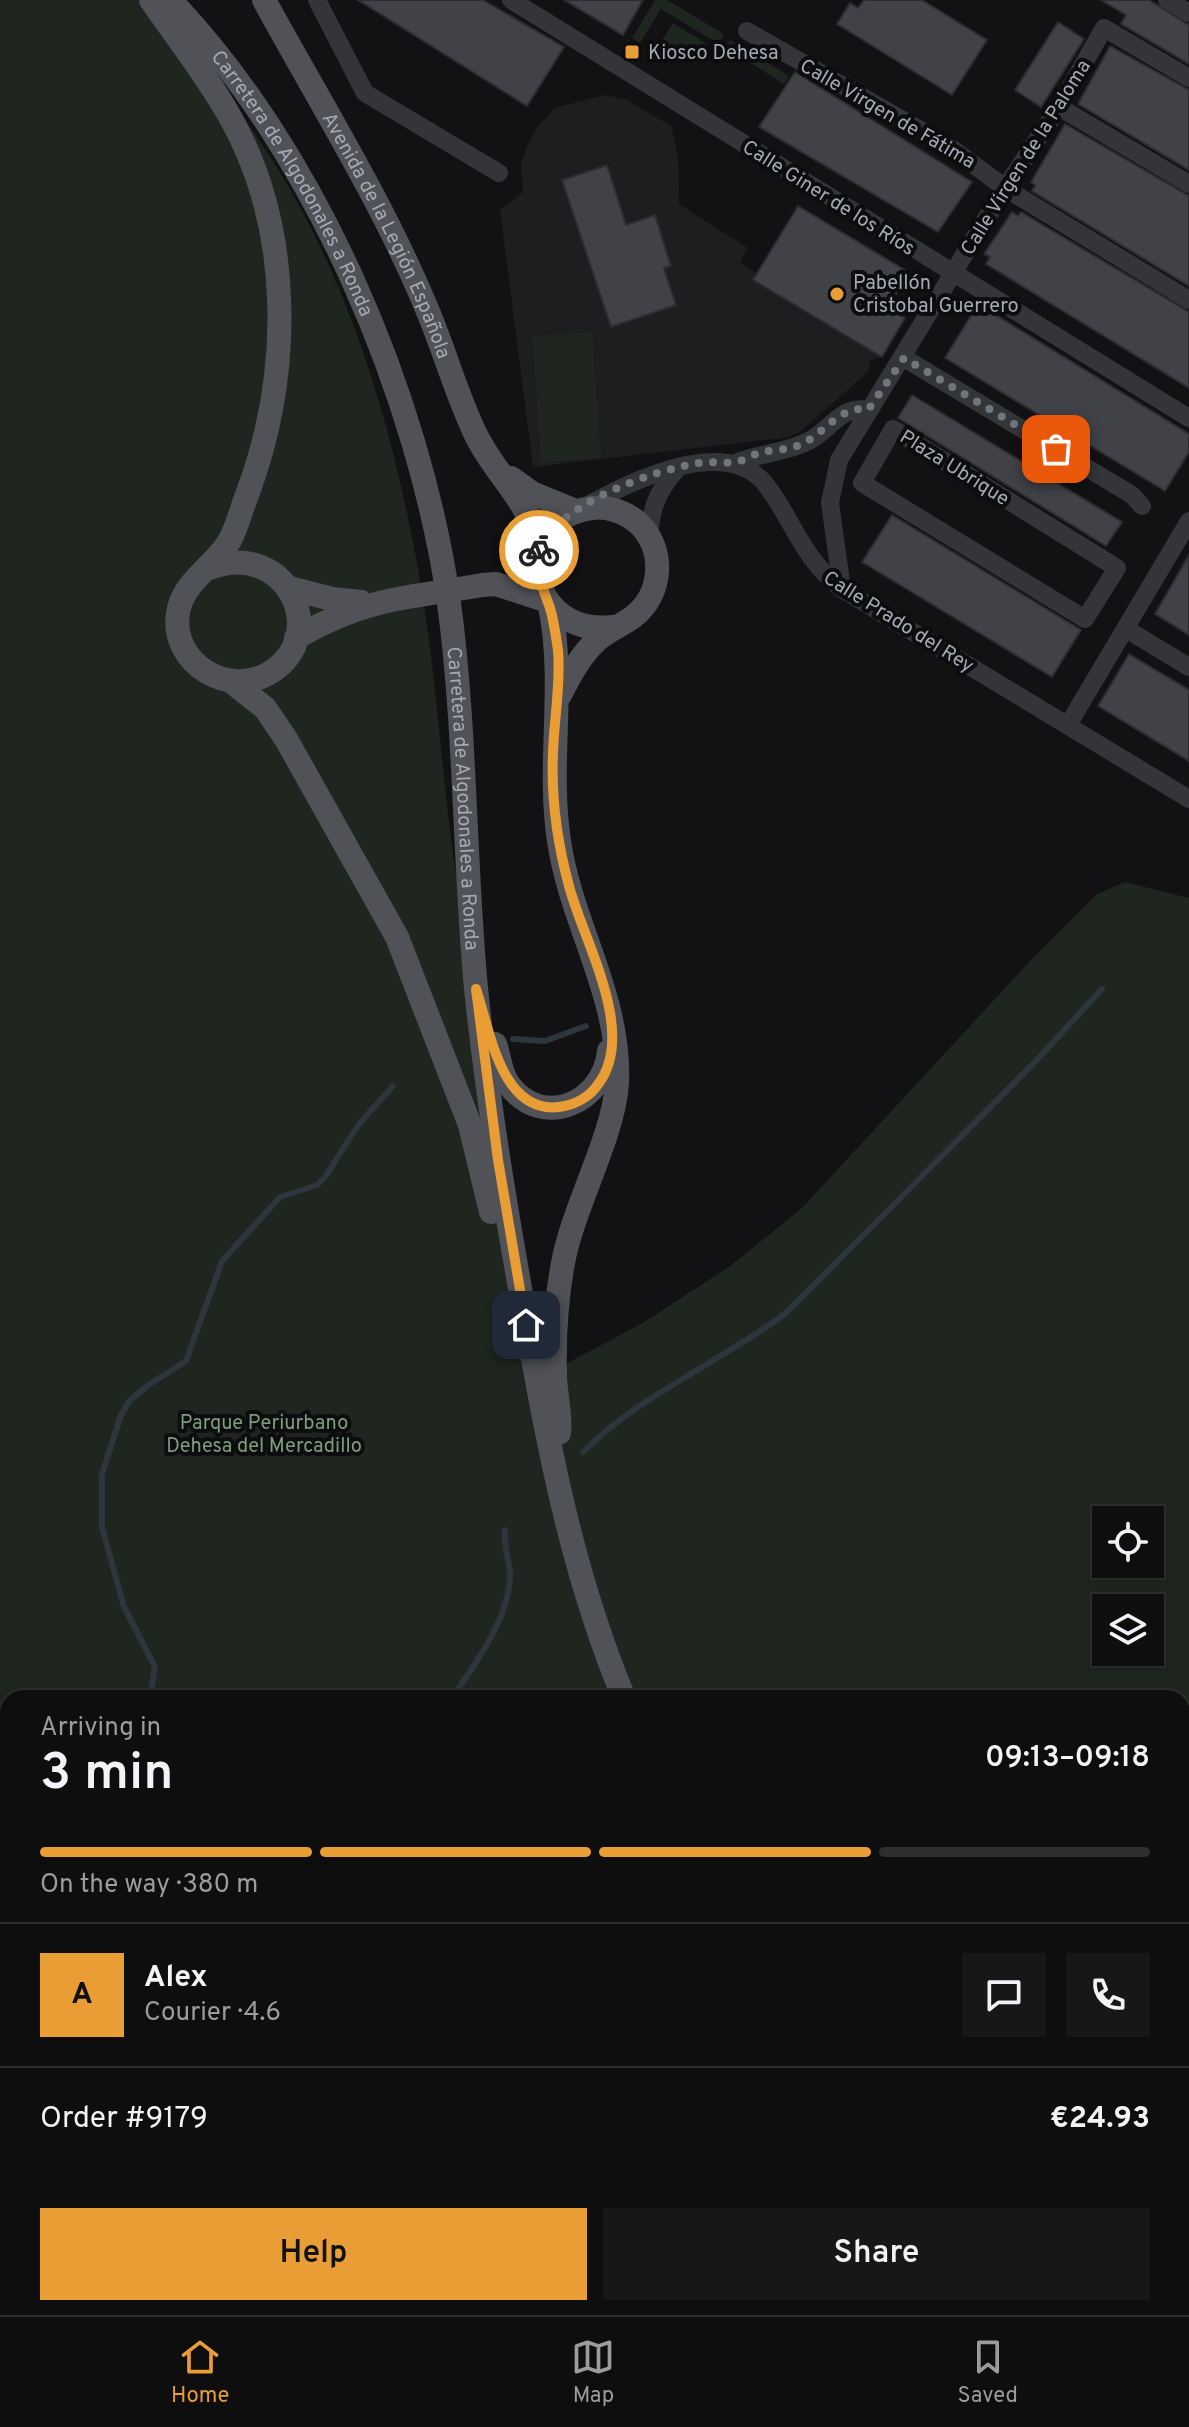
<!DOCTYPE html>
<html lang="en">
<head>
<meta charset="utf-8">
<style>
  :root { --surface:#0e0e0f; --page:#171718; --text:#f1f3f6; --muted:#9b9c9e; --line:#2e2e2f; --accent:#e99d35 }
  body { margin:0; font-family:Overpass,sans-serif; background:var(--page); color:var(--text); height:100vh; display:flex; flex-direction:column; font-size:30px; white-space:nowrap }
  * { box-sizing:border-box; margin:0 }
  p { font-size:26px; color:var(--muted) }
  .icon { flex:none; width:44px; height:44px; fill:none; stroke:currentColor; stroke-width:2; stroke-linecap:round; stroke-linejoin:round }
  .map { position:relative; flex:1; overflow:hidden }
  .drawer { position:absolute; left:0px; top:1690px; width:1190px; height:626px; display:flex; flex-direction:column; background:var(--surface); border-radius:24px 24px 0 0; box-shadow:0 4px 12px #0003,0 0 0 2px var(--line) }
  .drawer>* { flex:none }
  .controls { position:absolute; left:1092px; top:1506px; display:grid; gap:16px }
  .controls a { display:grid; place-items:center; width:72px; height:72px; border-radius:0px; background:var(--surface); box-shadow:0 4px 12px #0003,0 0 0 2px var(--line); font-size:40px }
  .pin { position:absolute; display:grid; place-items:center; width:68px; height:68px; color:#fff; margin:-34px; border-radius:16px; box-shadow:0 4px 12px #0006 }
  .courier { position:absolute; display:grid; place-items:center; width:80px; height:80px; margin:-40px; border:6px solid #e99d35; border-radius:50%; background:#fff; color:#222; box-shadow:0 2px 10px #0007 }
  .headline em { font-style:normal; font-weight:600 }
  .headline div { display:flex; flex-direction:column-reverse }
  .headline { display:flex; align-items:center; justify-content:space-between; height:136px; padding:0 40px }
  h1 { font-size:52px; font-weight:600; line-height:60px }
  .bar { display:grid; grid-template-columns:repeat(4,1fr); gap:12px 8px; align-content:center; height:96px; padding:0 40px }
  .bar i { height:10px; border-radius:6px; background:var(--line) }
  .bar .active { background:var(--accent) }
  .bar p { grid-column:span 4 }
  .line { display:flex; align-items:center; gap:20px; padding:0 40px; border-top:2px solid var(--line) }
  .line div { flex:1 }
  .round { display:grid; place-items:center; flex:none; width:84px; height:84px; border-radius:0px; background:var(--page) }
  .action { display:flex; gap:16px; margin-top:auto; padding:16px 40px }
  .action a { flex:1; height:92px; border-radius:0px; background:var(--accent); color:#111; font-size:32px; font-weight:600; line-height:92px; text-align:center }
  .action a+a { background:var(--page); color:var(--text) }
  .menu { display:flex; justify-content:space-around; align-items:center; height:112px; border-top:2px solid var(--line); background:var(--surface); font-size:22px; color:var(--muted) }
  .menu a { display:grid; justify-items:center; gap:4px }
  .menu .active { color:var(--accent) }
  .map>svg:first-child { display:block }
  .built { fill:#1e1e21 }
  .green { fill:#1f261f; fill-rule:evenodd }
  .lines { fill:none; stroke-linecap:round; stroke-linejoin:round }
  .stream { stroke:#2c363c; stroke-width:6 }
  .building { fill:#414247; stroke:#2c2d30; stroke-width:2 }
  .minor { stroke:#333539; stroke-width:18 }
  .major { stroke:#505257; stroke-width:24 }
  .major-bridge { stroke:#505257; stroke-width:24 }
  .done { stroke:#71757c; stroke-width:8; stroke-dasharray:0 14.4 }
  .route { stroke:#e99d35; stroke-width:10 }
  .poi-dot { fill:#e99d35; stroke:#0d0d0f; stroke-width:3 }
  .labels { text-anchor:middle; stroke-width:8; stroke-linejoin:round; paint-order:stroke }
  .poi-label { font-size:20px; fill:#a4aab4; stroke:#0d0d0f; text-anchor:start }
  .street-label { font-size:20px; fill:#a4aab4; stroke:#0d0d0f }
  .park-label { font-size:20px; fill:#7d9e7c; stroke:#0d0d0f }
</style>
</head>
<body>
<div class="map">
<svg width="1189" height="2315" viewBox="0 0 1189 2315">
  <rect width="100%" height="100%" fill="#121214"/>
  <path class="built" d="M604,95L625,99L671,126L678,155L679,204L748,248L740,262L757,274L753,280L882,357L871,360L868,372L801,431L789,437L533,467L500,210L523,192L521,165L527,146L538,126L555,108Z"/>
  <g class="green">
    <path d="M0,0H146C187,46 227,91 261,143C354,280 400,450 425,612C436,684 441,758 450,831C475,1016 500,1201 525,1386L646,1321L730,1266L802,1208L1030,961L1097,894L1125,882L1189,898V2315H0ZM1106,1520H1150V1564H1106ZM1106,1608H1150V1652H1106ZM8,1698H1182V2308H8Z"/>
    <path d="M655,0H667L724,34L719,44L661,9L640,43L632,38Z"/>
    <path d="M673,23L707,44L695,64L661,42Z"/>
    <path d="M730,40L789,76L784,84L725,47Z"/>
    <path d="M592,332L601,458L541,462L532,336Z"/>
  </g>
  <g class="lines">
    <g class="stream">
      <path d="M513,1039L545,1041L586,1026"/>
      <path d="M583,1452C641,1394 721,1362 786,1313L1035,1062L1102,989"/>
      <path d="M150,1698L155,1667L124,1607L102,1527V1474L121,1415L130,1400L150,1384L186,1361L222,1261L280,1197L317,1185L325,1177L359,1124L393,1086"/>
      <path d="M452,1698C475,1664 511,1616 510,1573C509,1558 503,1546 505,1530"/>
      <path d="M8,2315L13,2308"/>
      <path d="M244,2315L249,2308"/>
    </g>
  </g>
  <g class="building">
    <path d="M358,0H483L564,47L527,106Z"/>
    <path d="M564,0H643L623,35Z"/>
    <path d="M864,0H922L987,40L952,95L837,24L850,3L858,8Z"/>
    <path d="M1101,0H1149L1189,25V64L1121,24L1126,15Z"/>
    <path d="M1058,22L1084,39L1041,107L1015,90Z"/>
    <path d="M1110,46L1189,90V170L1078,104Z"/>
    <path d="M795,72L972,182L938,232L759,127Z"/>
    <path d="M1065,124L1189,196V286L1032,191L1035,185L1031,182Z"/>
    <path d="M607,165L626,225L655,215L671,266L664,268L676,305L611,327L562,180Z"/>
    <path d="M798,206L910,273L887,308L905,318L882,357L753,280Z"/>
    <path d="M1012,212L1018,216L1021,212L1189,312V388L986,264L990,257L984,254Z"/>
    <path d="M978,304L1189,434V452L1165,491L945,358Z"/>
    <path d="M912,395L1122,522L1106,546L898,418Z"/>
    <path d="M892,515L1081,630L1052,677L862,562Z"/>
    <path d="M1189,555V635L1155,614Z"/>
    <path d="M1129,654L1189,690V761L1098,706Z"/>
  </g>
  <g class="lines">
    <g class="minor">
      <path d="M317,0L365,93L499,173"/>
      <path d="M511,0L1189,418"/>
      <path d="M1167,0L1189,13"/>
      <path d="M747,31L950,147L1005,188L1189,300"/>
      <path d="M1059,107L1189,184"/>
      <path d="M904,358L1132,495L1142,506"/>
      <path d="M893,429L1117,568L1085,619L862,483Z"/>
      <path d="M735,463C760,453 791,452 814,438C832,426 844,405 868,410"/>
      <path d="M586,506C631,481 727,433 767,486C795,524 802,558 842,589L1189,799"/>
      <path d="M649,537C651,508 657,492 676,470"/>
      <path d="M842,589L830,503L839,460L1005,188L1059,107L1104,28L1189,78"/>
      <path d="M1126,629L1189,667"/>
      <path d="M1068,725L1189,521"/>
    </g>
    <g class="major">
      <path d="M151,0C177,38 206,74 229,115C294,229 292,375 247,495C241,510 237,527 230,540C215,567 183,580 178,613C170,663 229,699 271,672C332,633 285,537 207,569"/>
      <path id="s1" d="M170,0C316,152 419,395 449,603C466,729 464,861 476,988C488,1107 508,1225 530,1343C552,1465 576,1583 624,1698"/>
      <path id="s2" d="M264,0C318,99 380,198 424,302C443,345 455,391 475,433C495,476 530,499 539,549"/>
      <path d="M511,478L532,493L576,511"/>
      <path d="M483,585L496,584L545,600"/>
      <path d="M289,588L332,599L361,602"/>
      <path d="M550,606C566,685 547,762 559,841C571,924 621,997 617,1083C614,1136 573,1207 563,1263C556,1300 554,1341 555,1378C556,1396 561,1415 559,1433"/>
      <path d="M296,638C335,615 369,603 414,596"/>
      <path d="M232,682L265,708L286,739L397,937L470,1125L491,1212"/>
      <path d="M560,695C570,675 580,656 597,640C608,630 621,626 633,617C663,594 666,548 637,522C625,512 607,506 592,508C509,519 524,637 613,627"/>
      <path d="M495,1044C500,1058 500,1073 509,1085C543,1130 604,1103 609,1051"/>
      <path d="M1182,2256L1189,2258"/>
    </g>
    <path class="major-bridge" d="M414,596L483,585"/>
  </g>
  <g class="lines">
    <path class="done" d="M539,550C560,503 651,471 699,463C711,461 724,464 736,462C743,461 751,456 758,453C770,450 783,450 794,447C821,440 839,403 868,410L904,358L1056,449"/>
    <path class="route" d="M526,1325L498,1160L476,989C490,1030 501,1114 559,1107C575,1105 590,1097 599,1083C637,1031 583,940 569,886C557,842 551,798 553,753C554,718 561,685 558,650C556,637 554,621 550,608C543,587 534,574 539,550"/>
  </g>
  <g class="poi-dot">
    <rect x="624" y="44" width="16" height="16" rx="4"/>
    <circle cx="837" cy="294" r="8"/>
  </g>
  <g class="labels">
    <g class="poi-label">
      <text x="648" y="59">Kiosco Dehesa</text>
      <text x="853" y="289">Pabellón<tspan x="853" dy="23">Cristobal Guerrero</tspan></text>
    </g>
    <g class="street-label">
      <text transform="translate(888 113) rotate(30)" y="7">Calle Virgen de Fátima</text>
      <text transform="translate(1025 157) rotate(-58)" y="7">Calle Virgen de la Paloma</text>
      <text dy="7" stroke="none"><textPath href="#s1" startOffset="222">Carretera de Algodonales a Ronda</textPath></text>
      <text transform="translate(829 197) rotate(32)" y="7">Calle Giner de los Ríos</text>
      <text dy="7" stroke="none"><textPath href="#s2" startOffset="266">Avenida de la Legión Española</textPath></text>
      <text transform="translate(955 467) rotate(32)" y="7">Plaza Ubrique</text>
      <text transform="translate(899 621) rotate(32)" y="7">Calle Prado del Rey</text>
      <text dy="7" stroke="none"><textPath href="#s1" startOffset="870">Carretera de Algodonales a Ronda</textPath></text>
    </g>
    <g class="park-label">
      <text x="264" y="1429">Parque Periurbano<tspan x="264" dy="23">Dehesa del Mercadillo</tspan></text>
    </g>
  </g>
</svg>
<div class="controls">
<a><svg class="icon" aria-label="locate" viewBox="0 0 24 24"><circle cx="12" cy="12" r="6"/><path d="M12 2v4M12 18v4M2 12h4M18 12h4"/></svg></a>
<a><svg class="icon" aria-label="layers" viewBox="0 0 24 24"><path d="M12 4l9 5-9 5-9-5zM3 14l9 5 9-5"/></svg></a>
</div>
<div class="pin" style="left:1056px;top:449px;background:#ea580c"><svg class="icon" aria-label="bag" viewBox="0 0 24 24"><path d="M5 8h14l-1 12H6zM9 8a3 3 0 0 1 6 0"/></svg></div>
<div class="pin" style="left:526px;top:1325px;background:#1f2937"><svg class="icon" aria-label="home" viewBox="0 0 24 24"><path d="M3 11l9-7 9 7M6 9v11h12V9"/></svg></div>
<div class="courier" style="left:539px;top:550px"><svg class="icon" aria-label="bike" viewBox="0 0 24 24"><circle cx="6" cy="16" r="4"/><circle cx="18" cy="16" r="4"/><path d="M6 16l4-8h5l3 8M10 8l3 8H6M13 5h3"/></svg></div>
<section class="drawer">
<div class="headline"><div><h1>3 min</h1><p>Arriving in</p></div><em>09:13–09:18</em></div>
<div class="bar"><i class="active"></i><i class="active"></i><i class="active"></i><i></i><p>On the way · 380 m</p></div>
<div class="line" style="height:144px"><b class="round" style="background:var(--accent);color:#111">A</b><div><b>Alex</b><p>Courier · 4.6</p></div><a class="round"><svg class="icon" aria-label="chat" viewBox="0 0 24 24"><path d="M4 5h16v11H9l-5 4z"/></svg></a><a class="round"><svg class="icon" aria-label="phone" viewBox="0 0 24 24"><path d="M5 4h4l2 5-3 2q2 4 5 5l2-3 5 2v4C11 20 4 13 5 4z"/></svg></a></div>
<div class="line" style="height:104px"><div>Order #9179</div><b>€24.93</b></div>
<div class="action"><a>Help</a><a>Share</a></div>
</section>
</div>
<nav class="menu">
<a class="active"><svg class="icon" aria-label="home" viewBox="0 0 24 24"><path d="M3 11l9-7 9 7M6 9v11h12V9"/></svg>Home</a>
<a><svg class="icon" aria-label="map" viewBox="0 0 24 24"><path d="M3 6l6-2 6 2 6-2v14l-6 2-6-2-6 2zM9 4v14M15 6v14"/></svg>Map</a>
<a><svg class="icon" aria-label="saved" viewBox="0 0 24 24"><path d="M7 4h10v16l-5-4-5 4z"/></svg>Saved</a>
</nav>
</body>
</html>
